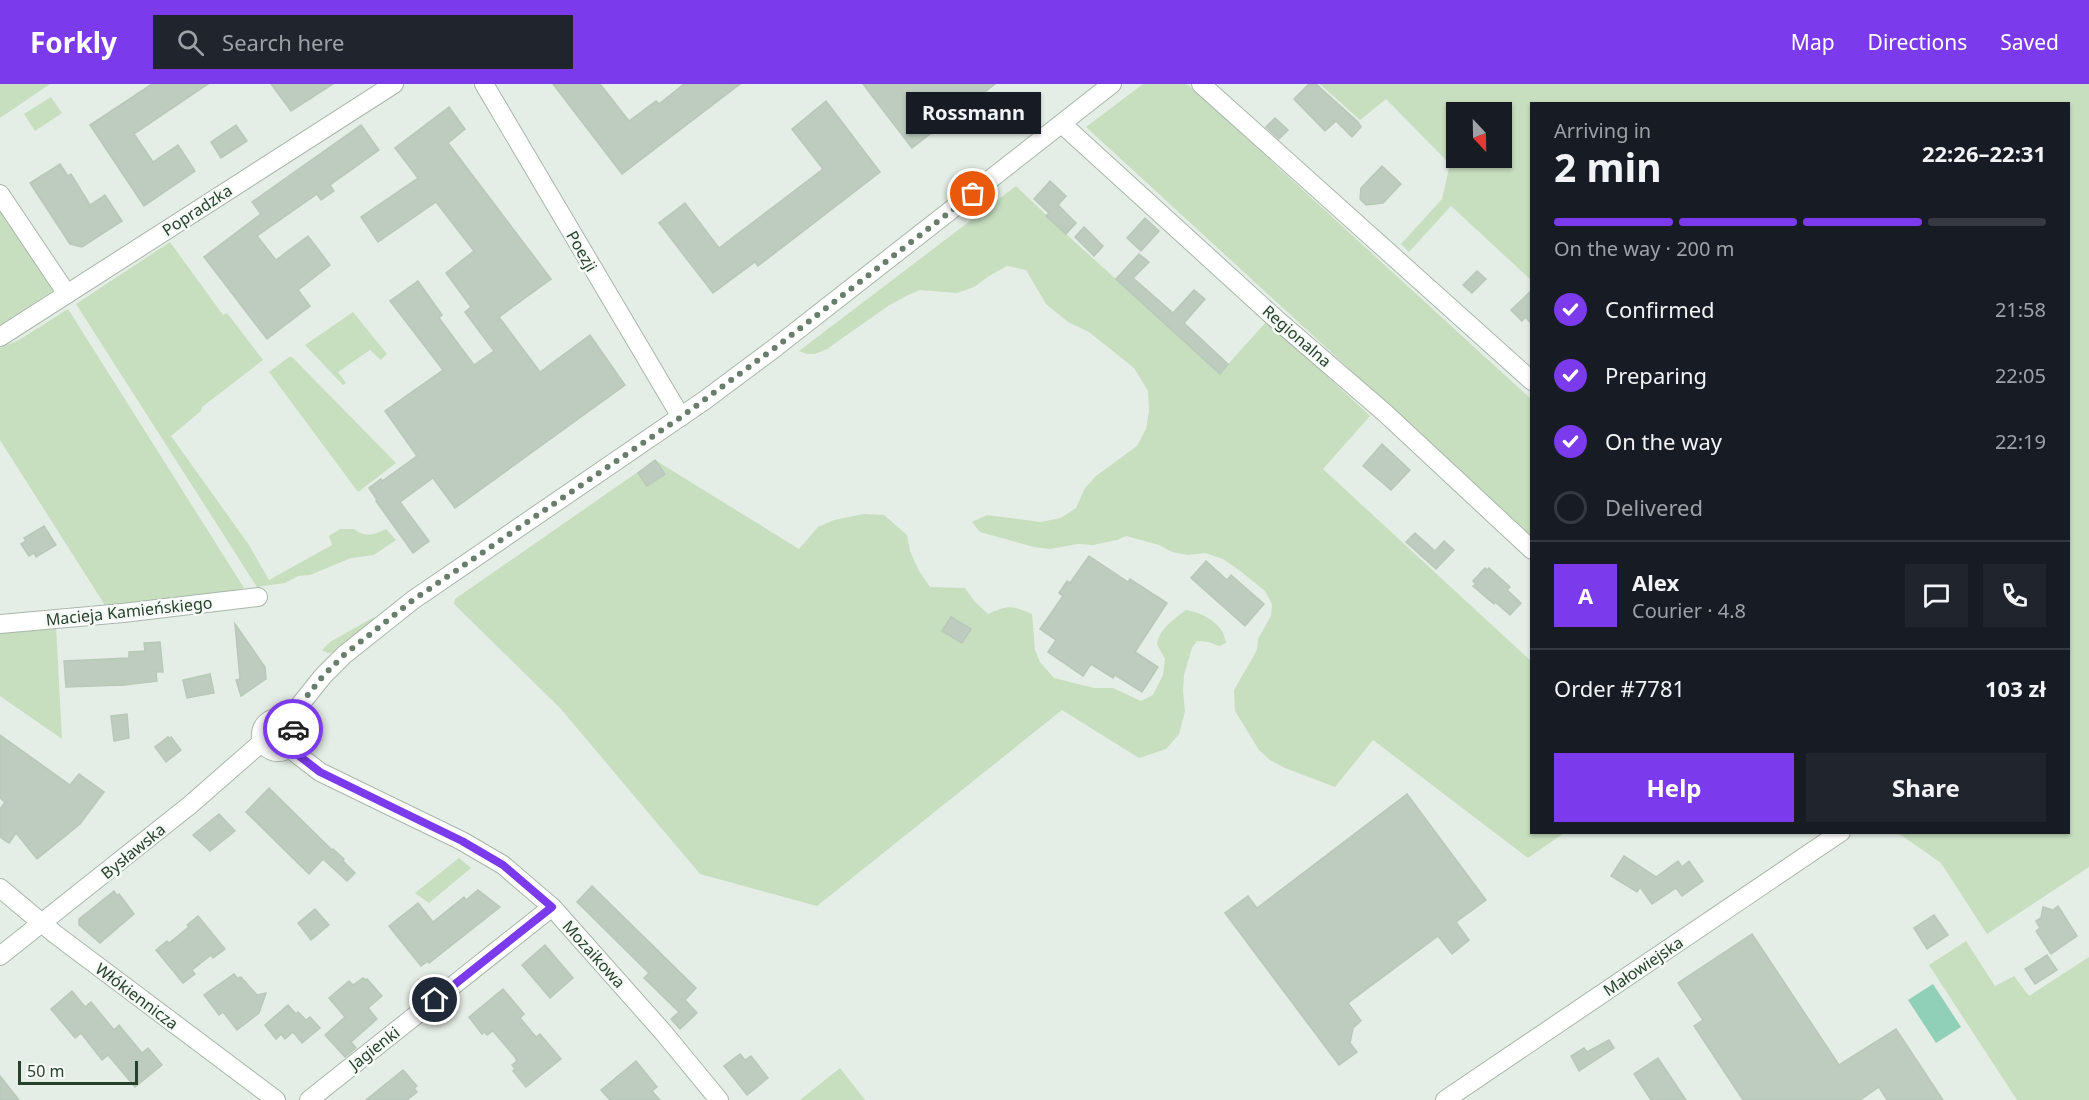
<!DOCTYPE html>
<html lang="en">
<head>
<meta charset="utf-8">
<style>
  :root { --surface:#171b24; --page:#20242c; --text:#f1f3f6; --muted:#9ea1a6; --line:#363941; --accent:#7c3aed }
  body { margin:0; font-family:"Noto Sans",sans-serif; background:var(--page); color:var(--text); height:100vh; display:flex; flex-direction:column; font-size:22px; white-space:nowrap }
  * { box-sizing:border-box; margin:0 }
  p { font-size:20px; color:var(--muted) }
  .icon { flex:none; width:33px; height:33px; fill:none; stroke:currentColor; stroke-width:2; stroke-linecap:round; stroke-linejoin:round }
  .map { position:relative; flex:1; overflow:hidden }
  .sheet { position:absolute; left:1530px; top:18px; width:540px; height:732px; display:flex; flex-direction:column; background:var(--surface); border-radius:0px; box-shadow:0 2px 4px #0004 }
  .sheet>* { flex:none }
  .needle { width:39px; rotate:158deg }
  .controls { position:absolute; left:1446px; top:18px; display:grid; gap:12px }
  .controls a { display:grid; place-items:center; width:66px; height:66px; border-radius:0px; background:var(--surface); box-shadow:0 2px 4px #0004; font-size:30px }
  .scale { position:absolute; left:18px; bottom:15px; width:120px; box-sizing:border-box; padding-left:6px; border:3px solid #25402b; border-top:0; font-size:16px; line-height:21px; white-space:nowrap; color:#25402b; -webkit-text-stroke:4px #f6faf6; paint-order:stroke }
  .pin { position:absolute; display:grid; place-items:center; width:51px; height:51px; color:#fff; margin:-26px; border:3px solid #fff; border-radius:50%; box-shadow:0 2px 6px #0007 }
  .courier { position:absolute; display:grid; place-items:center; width:60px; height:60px; margin:-30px; border:4px solid #7c3aed; border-radius:50%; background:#fff; color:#222; box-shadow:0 2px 8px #0007 }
  .bubble { position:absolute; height:42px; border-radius:0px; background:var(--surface); box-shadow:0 2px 4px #0004; font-size:20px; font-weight:700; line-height:42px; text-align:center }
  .overview em { font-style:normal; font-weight:700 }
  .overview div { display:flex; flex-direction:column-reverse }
  .overview { display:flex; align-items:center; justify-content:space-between; height:102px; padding:0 24px }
  h1 { font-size:39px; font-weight:700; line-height:45px }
  .bar { display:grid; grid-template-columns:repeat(4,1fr); gap:9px 6px; align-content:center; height:72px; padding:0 24px }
  .bar i { height:8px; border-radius:4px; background:var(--line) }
  .bar .selected { background:var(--accent) }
  .bar p { grid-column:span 4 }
  .line { display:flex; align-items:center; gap:15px; padding:0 24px; border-top:2px solid var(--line) }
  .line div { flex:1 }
  .round { display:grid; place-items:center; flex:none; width:63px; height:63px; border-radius:0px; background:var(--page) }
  ol { padding:0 24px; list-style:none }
  li { display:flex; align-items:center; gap:18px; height:66px }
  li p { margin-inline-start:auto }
  li .icon { padding:6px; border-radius:50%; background:var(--accent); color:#fff; stroke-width:4 }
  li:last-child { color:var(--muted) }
  li i { width:33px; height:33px; border:3px solid var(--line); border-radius:50% }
  .button { display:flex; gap:12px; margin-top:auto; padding:12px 24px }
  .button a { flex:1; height:69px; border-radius:0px; background:var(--accent); color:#fff; font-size:24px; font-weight:700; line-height:69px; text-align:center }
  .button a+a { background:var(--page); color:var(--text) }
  header { display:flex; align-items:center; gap:36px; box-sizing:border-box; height:84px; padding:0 30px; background:var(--accent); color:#fff }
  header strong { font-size:28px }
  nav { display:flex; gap:33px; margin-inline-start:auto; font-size:21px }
  .search { width:420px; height:54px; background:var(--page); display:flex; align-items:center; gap:15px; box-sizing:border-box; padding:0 21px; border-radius:0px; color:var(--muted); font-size:22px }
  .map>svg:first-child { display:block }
  .green { fill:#c7debf; fill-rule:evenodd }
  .water { fill:#90d0b9 }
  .building { fill:#beccbf; stroke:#b8c8b9; stroke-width:1.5 }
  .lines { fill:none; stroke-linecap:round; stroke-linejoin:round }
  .minor-casing { stroke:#a8b6aa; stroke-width:20 }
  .minor { stroke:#fff; stroke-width:18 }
  .done { stroke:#687d6c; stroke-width:6; stroke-dasharray:0 10.8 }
  .route { stroke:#7c3aed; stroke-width:8 }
  .labels { text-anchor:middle; stroke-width:5; stroke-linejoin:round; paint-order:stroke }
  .street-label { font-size:16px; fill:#25402b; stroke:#f6faf6 }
</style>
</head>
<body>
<header>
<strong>Forkly</strong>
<div class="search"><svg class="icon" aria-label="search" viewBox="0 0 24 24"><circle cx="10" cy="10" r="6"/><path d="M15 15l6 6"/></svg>Search here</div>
<nav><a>Map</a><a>Directions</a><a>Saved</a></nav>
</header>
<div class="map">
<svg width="2089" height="1016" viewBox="0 0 2089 1016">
  <rect width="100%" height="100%" fill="#e5eee6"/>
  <g class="green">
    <path d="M0,0H50L0,34Z"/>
    <path d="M1143,0H1187L1531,315V452L1086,43Z"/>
    <path d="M1320,0H2089V783L1987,850L1941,779L1898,749L2068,748V20H1532L1531,196L1451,122L1409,168L1401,160L1442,115L1450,80L1386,15L1360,36ZM1502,28V74H1456V28Z"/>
    <path d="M51,13L62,29L35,47L24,30Z"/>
    <path d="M1016,102L1066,150L1220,289L1267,237L1370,332L1323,385L1531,577L1532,748L1564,749L1528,774L1373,656L1335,703L1285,684L1270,676L1259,666L1235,627L1234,606L1257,566L1258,555L1271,532L1272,520L1265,507L1239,486L1223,475L1205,469L1188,471L1172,468L1159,461L1126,452L1117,456L1093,461L1078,460L1050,465L1034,463L980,448L972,438L987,431L1040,438L1061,434L1076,424L1085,404L1096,392L1137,362L1146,345L1149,327L1148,307L1134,284L1089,248L1068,238L1046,220L1026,186L1007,182L989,192L974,203L957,209L920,206L906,212L888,222L827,265L815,270H807L799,267Z"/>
    <path d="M0,122L54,206L0,241Z"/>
    <path d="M170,158L223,231L227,229L263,276L202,323L201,327L171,352L249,461L269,496L332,461L329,452L340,445H354C364,454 375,451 386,445L396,456L374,471L351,474L310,491L298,492L285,499L257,503L76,220Z"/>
    <path d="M68,225L244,504L202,513L108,526L0,356V264L19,256Z"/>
    <path d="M353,228L387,270L381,276L370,266L338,288L346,299L343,301L305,261Z"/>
    <path d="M289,273H292L396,379L358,408L269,288Z"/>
    <path d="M655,376L799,465L818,443L834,436L864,430L884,431L907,451L910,467L919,487L930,503L965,504L975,518L988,530C1007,521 1013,521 1032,530L1035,566L1040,578L1054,594L1094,604H1113L1141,617L1153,611L1163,591L1165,575L1157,560C1160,544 1174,535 1186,526C1204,529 1224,540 1226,559L1219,562L1209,558L1197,557L1192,564L1184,591L1183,607L1185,627L1179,650L1166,665L1139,674L1062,626L817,822L700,790L560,624L454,520L455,515Z"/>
    <path d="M374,533L376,535L334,568L328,569L322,566L330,558Z"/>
    <path d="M56,542L62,655L0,612V546Z"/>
    <path d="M459,774L471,784L429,819L415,809Z"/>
    <path d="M1966,857L1995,902L2014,892L2029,912L2089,873V1016H2017L1929,881Z"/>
    <path d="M840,984L865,1016H800Z"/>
  </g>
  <path class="water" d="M1933,900L1961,943L1936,959L1908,916Z"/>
  <g class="building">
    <path d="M152,0H208L134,50L153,78L178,61L195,87L144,122L90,41Z"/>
    <path d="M271,0H333L291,27Z"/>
    <path d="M553,0H600L629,37L656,17L659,20L684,0H740L622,90Z"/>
    <path d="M863,0H995L912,64Z"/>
    <path d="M1309,0H1316L1358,38L1361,43L1352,53L1336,37L1325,47L1294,15Z"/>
    <path d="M826,17L880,88L758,182L755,178L713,209L659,139L685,119L719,164L823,85L792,45Z"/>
    <path d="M449,23L465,45L448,59L551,195L499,233L540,288L590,251L625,301L455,424L433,394L400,418L429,457L413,469L376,417L377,416L369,404L381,395L382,397L417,372L385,327L443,286L390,217L418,197L442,231L439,234L474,281L494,267L465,228L471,223L446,189L474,167L436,118L378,158L361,133L418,94L395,64Z"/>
    <path d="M1275,34L1288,46L1279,55L1266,43Z"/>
    <path d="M236,41L247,57L221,74L211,58Z"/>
    <path d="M361,41L379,66L330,101L334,107L321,116L317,110L257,152L276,176L308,152L330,181L298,206L310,222L267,255L204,173L261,130L252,118Z"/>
    <path d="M60,80L68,92L71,90L90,121L105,111L122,137L82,163L70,160L30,99Z"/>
    <path d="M1382,82L1401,100L1383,119L1366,121L1360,115L1361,104Z"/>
    <path d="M1050,97L1066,112L1058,121L1076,139L1066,150L1046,132L1049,129L1034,115Z"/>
    <path d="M1145,134L1159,147L1141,167L1127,154Z"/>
    <path d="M1084,143L1103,162L1094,172L1075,153Z"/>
    <path d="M1139,170L1149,178L1133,194L1173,229L1194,206L1205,215L1184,239L1228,280L1220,290L1116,195Z"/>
    <path d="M1477,187L1486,195L1472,209L1463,201Z"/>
    <path d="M1532,206V240L1525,233L1522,237L1511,226Z"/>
    <path d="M1382,360L1410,386L1391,406L1363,382Z"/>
    <path d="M655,376L665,390L647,402L638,389Z"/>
    <path d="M44,442L56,461L36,473L34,469L29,472L21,460L26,457L24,454Z"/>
    <path d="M1415,449L1435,467L1444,457L1454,466L1436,485L1406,458Z"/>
    <path d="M1089,472L1128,498L1130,495L1167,519L1135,568L1158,583L1142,608L1115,591L1113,594L1091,580L1083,592L1048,568L1056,556L1040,545L1063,512L1059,509L1067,497L1070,499Z"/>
    <path d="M1206,477L1227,496L1231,491L1264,520L1245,542L1191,494Z"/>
    <path d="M1485,484L1488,486L1489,484L1510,503L1507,506L1521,519L1510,531L1495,518L1494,520L1473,502L1476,500L1473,497Z"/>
    <path d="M951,533L971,545L962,559L942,547Z"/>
    <path d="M235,540L265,583L266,595L241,612L236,596L240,595Z"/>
    <path d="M160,558L163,588H156L157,597L124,601L66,603L64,577L129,574V568L145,567L144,559Z"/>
    <path d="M210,590L214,609L187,614L183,596Z"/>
    <path d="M127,630L129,654L114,657L111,632Z"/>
    <path d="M0,651L70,701L79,690L104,708L80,740L37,775L16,749L9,759L0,753V725L5,718L0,714Z"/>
    <path d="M168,653L169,655L171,653L181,666L166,678L155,663Z"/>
    <path d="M269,704L332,766L333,765L344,775L343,777L355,789L347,797L323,775L309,790L246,728Z"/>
    <path d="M1407,710L1486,816L1456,838L1469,856L1452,870L1438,852L1348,919L1361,937L1353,944L1350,959L1357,968L1339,981L1225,829L1248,812L1257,824Z"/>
    <path d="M219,730L235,747L210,767L193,751Z"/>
    <path d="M1624,772L1656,793L1678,777L1682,783L1689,777L1703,797L1682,812L1676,804L1652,820L1640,803L1637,808L1611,792Z"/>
    <path d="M592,802L696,904L685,916L697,929L680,945L671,935L679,928L644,894L649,889L577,818Z"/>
    <path d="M478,806L500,823L429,879L428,877L421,882L389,842L418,819L433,838L464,813L466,816Z"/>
    <path d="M114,807L117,812L119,810L134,830L100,859L79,841V835Z"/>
    <path d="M2058,822L2077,852L2051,870L2036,847L2040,844L2036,837L2041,834L2043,823L2053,826Z"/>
    <path d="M315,825L329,841L311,856L298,839Z"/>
    <path d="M1934,831L1948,851L1927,865L1914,844Z"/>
    <path d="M198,832L225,865L213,874L211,871L192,886L195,890L183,899L156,866L167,857L169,859L189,843L187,841Z"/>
    <path d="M1752,850L1839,981L1896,945L1943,1016H1887L1879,1003L1860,1016H1743L1694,942L1703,936L1678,899Z"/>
    <path d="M545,861L573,894L550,914L522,881Z"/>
    <path d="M2047,871L2057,886L2035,900L2025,885Z"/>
    <path d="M234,890L237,894L241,893L257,911L266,909L259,929L237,946L223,928L219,931L204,911Z"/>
    <path d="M363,894L365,896L367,895L382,912L368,924L377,935L351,958L356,964L345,973L325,951L345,933L329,914L349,897L353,901Z"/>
    <path d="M503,905L524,930L520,934L536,953L540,950L561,975L526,1003L513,987L515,985L512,981L517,977L515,973L493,947L487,951L485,948L482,950L469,933Z"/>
    <path d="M72,907L85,923L91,918L114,946L119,941L142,969L148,964L162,981L135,1003L108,971L102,976L81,949L75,954L51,925Z"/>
    <path d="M288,921L296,930L298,928L306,936L310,933L320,944L302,959L293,948L285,955L281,950L276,955L265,941Z"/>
    <path d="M1609,956L1614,964L1579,987L1571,972L1584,964L1587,968Z"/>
    <path d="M740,970L745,976L751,972L768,994L747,1011L724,982Z"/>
    <path d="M1658,974L1686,1016H1651L1634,990Z"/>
    <path d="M636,977L657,1003L652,1007L660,1016H610L601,1006Z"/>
    <path d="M403,986L417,1002L414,1004L417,1008L407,1016H366Z"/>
    <path d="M0,992L19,1016H0Z"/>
  </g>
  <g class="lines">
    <g class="minor-casing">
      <g id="minor">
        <path d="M484,0L681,333"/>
        <path d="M1201,0L1532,297"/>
        <path d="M1062,40L1275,234L1385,329L1532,466"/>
        <path d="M0,110L67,210"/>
        <path d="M0,253L394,0"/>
        <path d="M0,540L123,529L258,513"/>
        <circle cx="278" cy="651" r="17"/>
        <path d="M287,637L323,592L344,571L413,516L705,316L776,263L1112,0"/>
        <path d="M289,664L320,688L462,757L503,781L552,823L663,948L719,1016"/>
        <path d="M0,804L55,850L276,1016"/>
        <path d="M0,872L190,721L262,658"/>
        <path d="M309,1016L552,823"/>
        <path d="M1445,1016L1841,748"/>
      </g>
    </g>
    <use href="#minor" class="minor"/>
  </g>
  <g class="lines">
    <path class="done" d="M293,645L287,637L323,592L344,571L413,516L681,333L776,263L973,110"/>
    <path class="route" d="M293,645L295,655L289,664L320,688L462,757L503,781L552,823L435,916"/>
  </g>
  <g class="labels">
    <g class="street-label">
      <text transform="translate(197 126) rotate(-33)" y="6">Popradzka</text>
      <text transform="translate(582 167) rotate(60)" y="6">Poezji</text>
      <text transform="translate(1297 252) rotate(41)" y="6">Regionalna</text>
      <text transform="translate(129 527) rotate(-6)" y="6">Macieja Kamieńskiego</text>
      <text transform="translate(133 767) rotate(-39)" y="6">Bysławska</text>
      <text transform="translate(594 870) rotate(48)" y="6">Mozaikowa</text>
      <text transform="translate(1643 882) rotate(-34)" y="6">Małowiejska</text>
      <text transform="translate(137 912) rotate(37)" y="6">Włókiennicza</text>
      <text transform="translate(374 964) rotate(-38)" y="6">Jagienki</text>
    </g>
  </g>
</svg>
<div class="controls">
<a><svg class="needle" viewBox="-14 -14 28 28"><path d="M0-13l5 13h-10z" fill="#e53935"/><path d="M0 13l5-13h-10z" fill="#9ea1a6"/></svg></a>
</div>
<div class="scale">50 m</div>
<div class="pin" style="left:973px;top:110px;background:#ea580c"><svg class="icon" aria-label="bag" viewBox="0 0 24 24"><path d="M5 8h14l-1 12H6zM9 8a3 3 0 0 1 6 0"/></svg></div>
<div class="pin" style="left:435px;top:916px;background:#1f2937"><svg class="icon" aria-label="home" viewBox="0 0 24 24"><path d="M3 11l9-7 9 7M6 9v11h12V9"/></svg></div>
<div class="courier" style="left:293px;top:645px"><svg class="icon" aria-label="car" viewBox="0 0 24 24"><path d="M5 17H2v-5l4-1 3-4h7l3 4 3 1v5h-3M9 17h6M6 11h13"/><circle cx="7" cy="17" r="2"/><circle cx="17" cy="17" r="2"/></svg></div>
<div class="bubble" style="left:906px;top:8px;width:135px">Rossmann</div>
<section class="sheet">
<div class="overview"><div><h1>2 min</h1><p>Arriving in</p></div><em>22:26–22:31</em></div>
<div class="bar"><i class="selected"></i><i class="selected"></i><i class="selected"></i><i></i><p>On the way · 200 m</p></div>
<ol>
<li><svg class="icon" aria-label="check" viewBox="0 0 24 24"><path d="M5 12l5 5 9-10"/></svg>Confirmed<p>21:58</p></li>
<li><svg class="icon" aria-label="check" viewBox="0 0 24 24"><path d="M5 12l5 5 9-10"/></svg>Preparing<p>22:05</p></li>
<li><svg class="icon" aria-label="check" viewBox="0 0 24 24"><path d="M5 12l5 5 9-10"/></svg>On the way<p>22:19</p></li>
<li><i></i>Delivered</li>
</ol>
<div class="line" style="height:108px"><b class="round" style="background:var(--accent);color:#fff">A</b><div><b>Alex</b><p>Courier · 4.8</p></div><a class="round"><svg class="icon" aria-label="chat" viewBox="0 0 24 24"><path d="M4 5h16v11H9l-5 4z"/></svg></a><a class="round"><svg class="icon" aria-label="phone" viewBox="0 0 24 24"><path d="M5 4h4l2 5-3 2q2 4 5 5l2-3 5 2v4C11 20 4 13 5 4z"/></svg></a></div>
<div class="line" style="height:78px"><div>Order #7781</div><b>103 zł</b></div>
<div class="button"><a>Help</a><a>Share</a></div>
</section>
</div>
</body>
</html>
